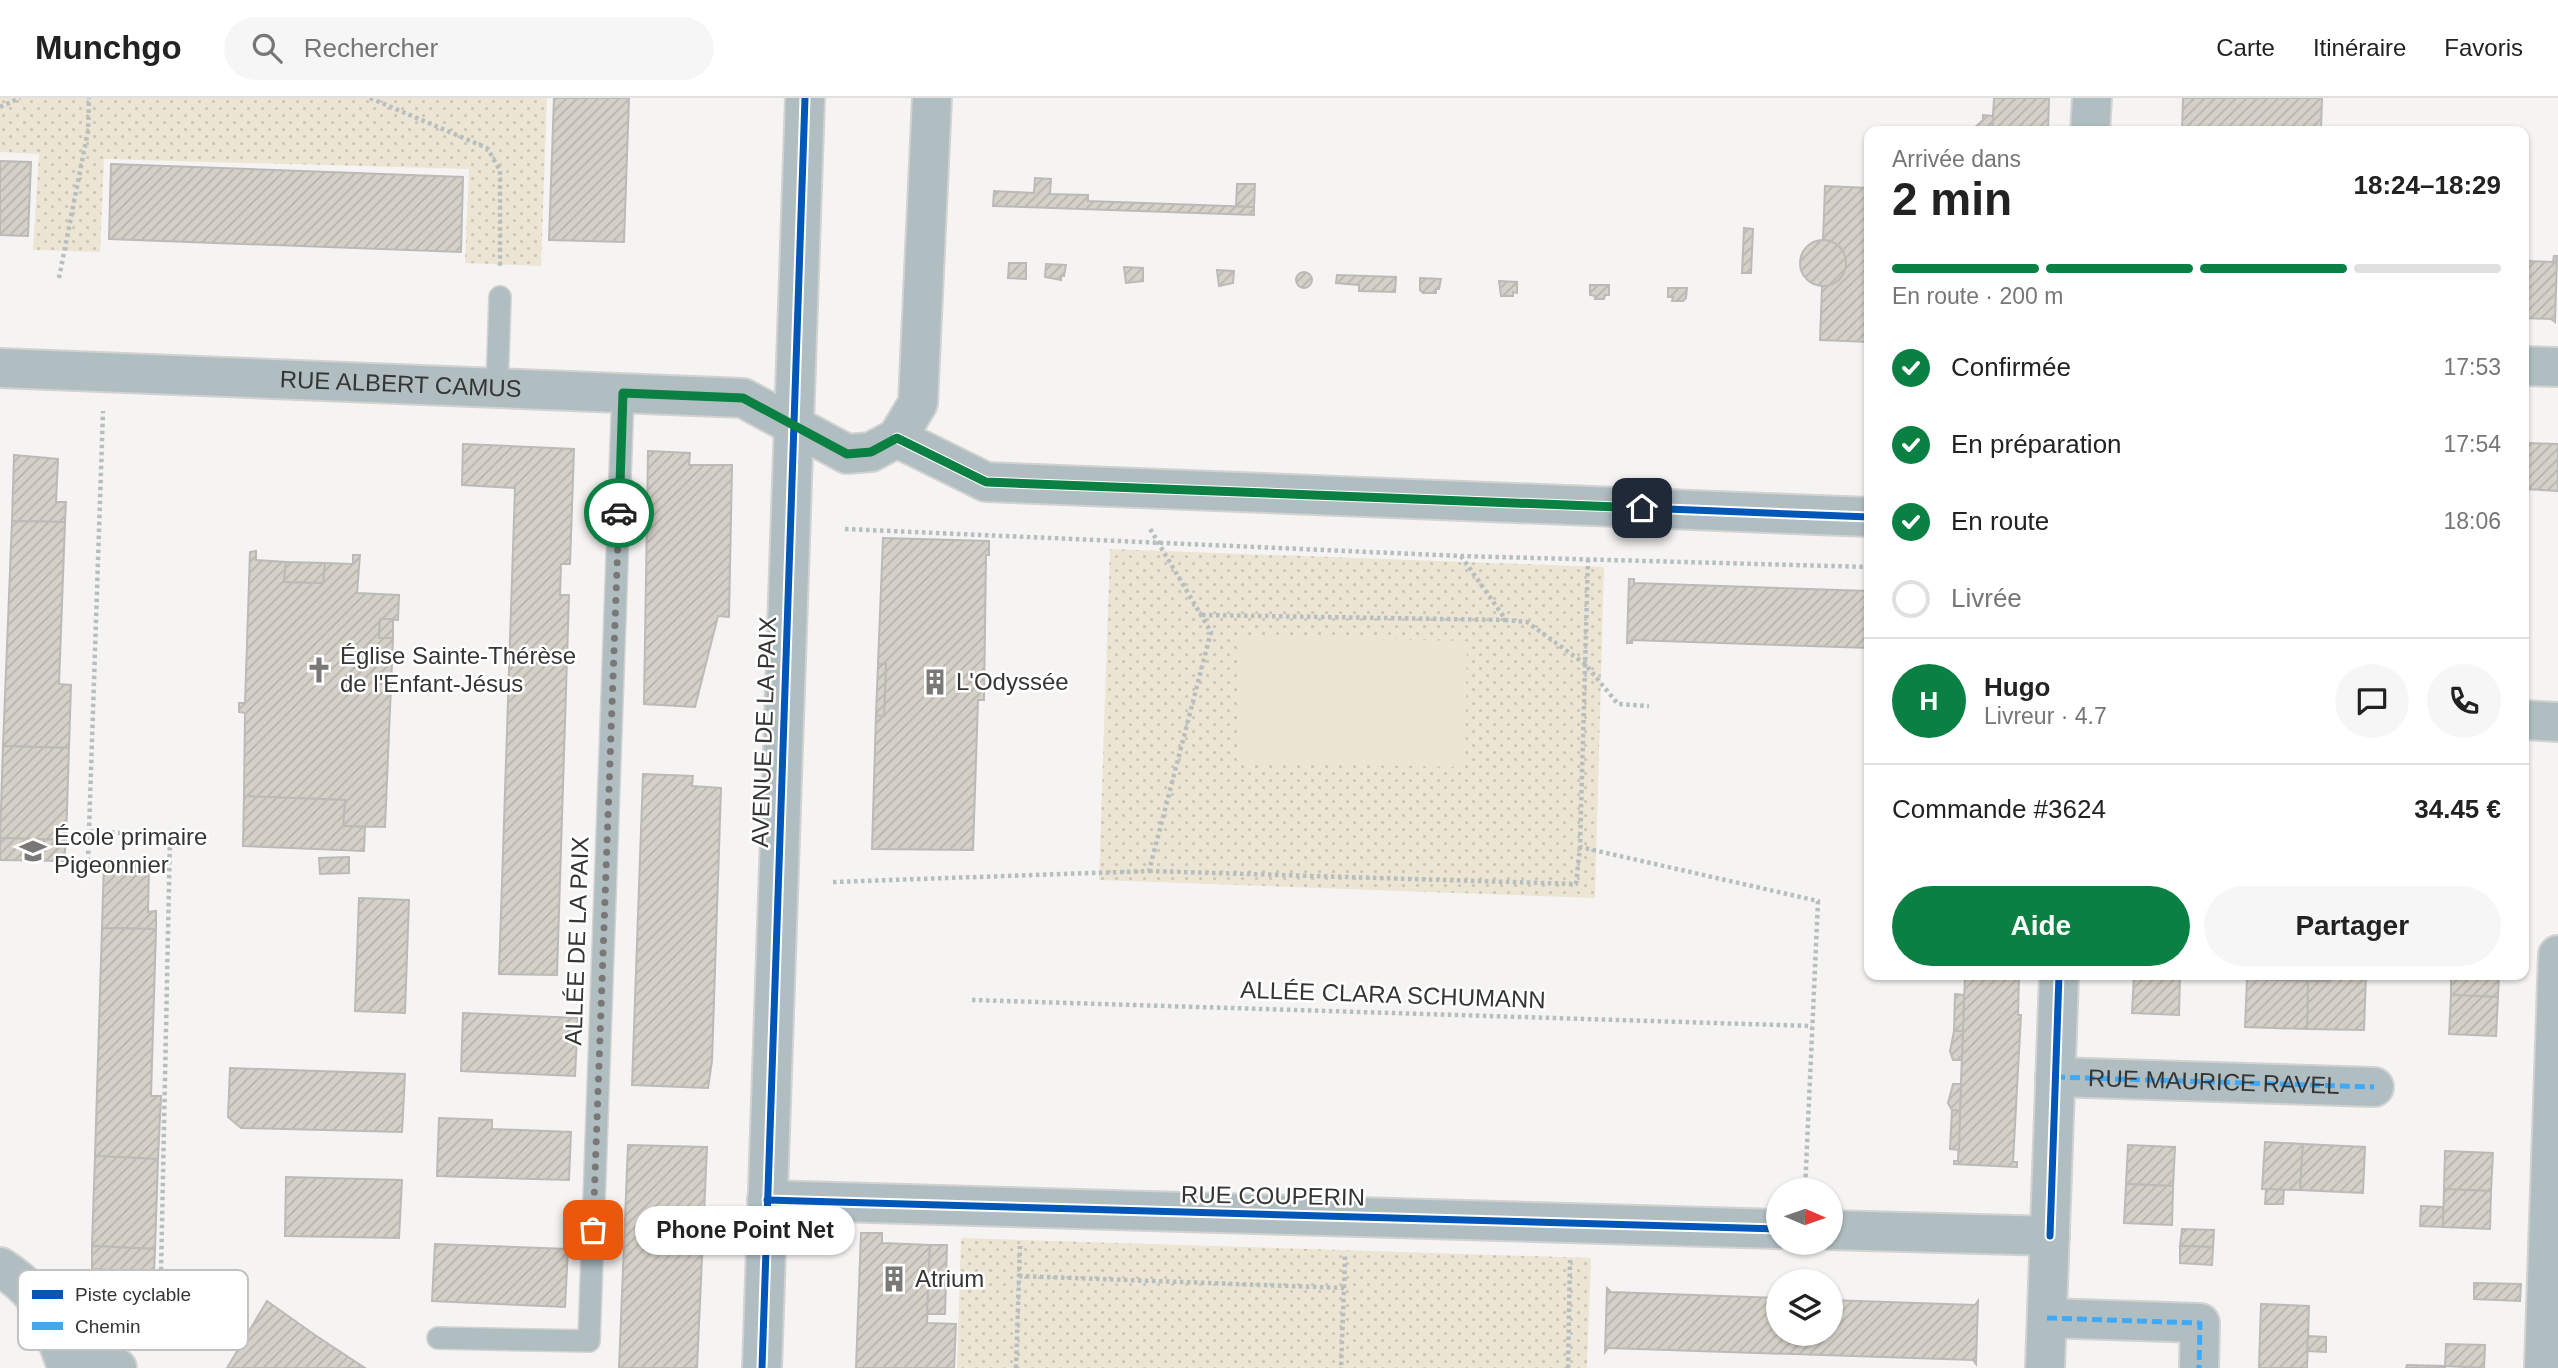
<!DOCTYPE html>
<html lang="fr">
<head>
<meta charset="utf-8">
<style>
  :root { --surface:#fff; --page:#f6f6f6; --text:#222; --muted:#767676; --line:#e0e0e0; --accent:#0b8043 }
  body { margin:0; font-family:Arial,sans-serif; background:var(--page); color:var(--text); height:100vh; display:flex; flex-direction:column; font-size:26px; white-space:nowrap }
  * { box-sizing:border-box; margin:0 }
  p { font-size:23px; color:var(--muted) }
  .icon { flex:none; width:38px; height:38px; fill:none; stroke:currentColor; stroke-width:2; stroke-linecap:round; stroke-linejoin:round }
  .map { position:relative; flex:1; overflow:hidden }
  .details { position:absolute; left:1864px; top:28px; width:665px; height:854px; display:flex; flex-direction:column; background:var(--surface); border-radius:14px; box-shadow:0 2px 5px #0004 }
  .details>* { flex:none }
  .needle { width:46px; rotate:92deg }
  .controls { position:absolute; left:1766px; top:1080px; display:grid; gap:14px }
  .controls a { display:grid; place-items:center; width:77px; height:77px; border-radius:50%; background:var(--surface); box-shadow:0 2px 5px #0004; font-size:35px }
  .pin { position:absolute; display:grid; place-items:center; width:60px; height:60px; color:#fff; margin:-30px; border-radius:14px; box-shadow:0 4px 10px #0006 }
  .courier { position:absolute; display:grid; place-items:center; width:70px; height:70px; margin:-35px; border:5px solid #0b8043; border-radius:50%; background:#fff; color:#222; box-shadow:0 2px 9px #0007 }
  .bubble { position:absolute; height:49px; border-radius:24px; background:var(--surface); box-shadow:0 2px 5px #0004; font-size:23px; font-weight:700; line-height:49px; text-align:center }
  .headline em { font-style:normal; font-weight:700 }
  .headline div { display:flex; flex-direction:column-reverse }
  .headline { display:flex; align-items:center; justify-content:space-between; height:119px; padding:0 28px }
  h1 { font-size:46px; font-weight:700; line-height:52px }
  .bar { display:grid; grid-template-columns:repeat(4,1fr); gap:10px 7px; align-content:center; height:84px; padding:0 28px }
  .bar i { height:9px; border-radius:5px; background:var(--line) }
  .bar .selected { background:var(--accent) }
  .bar p { grid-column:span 4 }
  .line { display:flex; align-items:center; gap:18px; padding:0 28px; border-top:2px solid var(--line) }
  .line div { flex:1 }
  .round { display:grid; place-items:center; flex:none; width:74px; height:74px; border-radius:37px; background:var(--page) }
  ol { padding:0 28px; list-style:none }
  li { display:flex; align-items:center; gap:21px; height:77px }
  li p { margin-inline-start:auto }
  li .icon { padding:7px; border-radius:50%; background:var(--accent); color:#fff; stroke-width:4 }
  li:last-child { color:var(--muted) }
  li i { width:38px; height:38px; border:4px solid var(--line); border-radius:50% }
  .action { display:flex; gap:14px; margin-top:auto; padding:14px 28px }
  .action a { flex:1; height:80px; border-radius:42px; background:var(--accent); color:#fff; font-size:28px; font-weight:700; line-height:80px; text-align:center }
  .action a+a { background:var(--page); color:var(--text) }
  header { display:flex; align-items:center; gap:42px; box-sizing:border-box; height:98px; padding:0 35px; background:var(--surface); border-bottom:2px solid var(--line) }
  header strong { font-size:33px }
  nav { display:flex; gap:38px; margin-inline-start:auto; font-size:24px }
  .search { width:490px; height:63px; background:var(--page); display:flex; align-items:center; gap:18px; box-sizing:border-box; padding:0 24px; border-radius:38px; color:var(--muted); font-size:26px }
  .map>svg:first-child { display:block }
  .park { fill:url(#park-dots) }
  .garden { fill:#ede5d4 }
  .building { fill:url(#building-hatch); stroke:#bbbab9; stroke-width:2 }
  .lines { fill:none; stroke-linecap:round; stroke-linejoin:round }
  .service-casing { stroke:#d2d2d1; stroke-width:24 }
  .minor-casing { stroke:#d2d2d1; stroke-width:42 }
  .path { stroke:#b6bec0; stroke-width:4.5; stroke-dasharray:3.5 3.5; stroke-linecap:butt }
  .service { stroke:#b0bec2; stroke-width:21 }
  .minor { stroke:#b0bec2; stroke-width:38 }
  .quiet { stroke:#3fa9f5; stroke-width:5; stroke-dasharray:10 5; stroke-linecap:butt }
  .cycleway-casing { stroke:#fff; stroke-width:11 }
  .cycleway { stroke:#0057b8; stroke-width:7 }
  .done { stroke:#797876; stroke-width:7; stroke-dasharray:0 12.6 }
  .route { stroke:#0b8043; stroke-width:9 }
  .labels { text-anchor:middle; stroke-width:5; stroke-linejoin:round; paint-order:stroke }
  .street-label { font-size:24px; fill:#363534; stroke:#fff }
  .poi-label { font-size:24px; fill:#363534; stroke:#fff; text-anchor:start }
  .key { fill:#fff; stroke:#c3c2c2; stroke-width:2 }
  .key-label { font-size:19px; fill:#363534 }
</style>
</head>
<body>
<header>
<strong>Munchgo</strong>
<div class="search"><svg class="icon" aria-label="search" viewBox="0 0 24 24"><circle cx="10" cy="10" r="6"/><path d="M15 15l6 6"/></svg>Rechercher</div>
<nav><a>Carte</a><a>Itinéraire</a><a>Favoris</a></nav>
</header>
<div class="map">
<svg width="2558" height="1270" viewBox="0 0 2558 1270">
  <defs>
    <pattern id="park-dots" width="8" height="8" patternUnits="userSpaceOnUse" patternTransform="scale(1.75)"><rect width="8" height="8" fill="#ede5d4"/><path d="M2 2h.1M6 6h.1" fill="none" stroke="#ccc5b7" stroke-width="1.8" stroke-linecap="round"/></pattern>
    <pattern id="building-hatch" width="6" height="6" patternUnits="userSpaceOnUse" patternTransform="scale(1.75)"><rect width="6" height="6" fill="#d5d1c8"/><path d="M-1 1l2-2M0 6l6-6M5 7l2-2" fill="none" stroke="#b7b4ac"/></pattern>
  </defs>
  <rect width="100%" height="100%" fill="#f5f4f2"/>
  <g class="park">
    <path d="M0,0H547L541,168L465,165L469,71L104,61L100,154L33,152L39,56L0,54Z"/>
    <path d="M1110,451L1604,469L1595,800L1099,782Z"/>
    <path d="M961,1140L1591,1160L1587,1270H957Z"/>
  </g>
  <path class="garden" d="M1239,538L1467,543L1465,669L1237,665Z"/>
  <g class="building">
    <path d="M554,0H629L624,144L549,142Z"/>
    <path d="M1994,0H2049L2048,33H1992Z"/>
    <path d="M2183,0H2322L2321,33H2182Z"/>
    <path d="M1983,17L1993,18L1992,33H1977L1974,30L1983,22Z"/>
    <path d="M0,63L31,64L28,138L0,137Z"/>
    <path d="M111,66L463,79L461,154L109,141Z"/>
    <path d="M1035,80L1051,81L1050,96L1088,97V103L1254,109V117L993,108L994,93L1034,95Z"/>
    <path d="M1237,86H1255L1254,109L1236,108Z"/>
    <path d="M1825,88L1869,90V244L1820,242L1822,189L1839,182L1846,166L1840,149L1823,142Z"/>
    <path d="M1744,130L1753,131L1751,175H1742Z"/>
    <circle cx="1823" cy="165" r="23"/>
    <path d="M2554,158H2557L2555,224L2551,221L2524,220V163L2553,164Z"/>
    <path d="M1009,165H1026V181L1008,180Z"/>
    <path d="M1046,166L1066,167L1064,178H1061V182L1045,179Z"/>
    <path d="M1124,169L1143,170V183L1126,185Z"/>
    <path d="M1217,172L1234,173L1233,185L1219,188Z"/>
    <circle cx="1304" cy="182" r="8"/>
    <path d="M1337,177L1396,179L1395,194L1359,193V187L1336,185Z"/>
    <path d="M1420,180L1441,181L1439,191H1436V195H1423L1420,192Z"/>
    <path d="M1499,183L1517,184V195L1513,194V198H1501Z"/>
    <path d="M1590,187H1609V197H1605L1604,201H1595V198L1590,197Z"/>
    <path d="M1668,190H1687L1686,200L1683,203H1672L1673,199H1668Z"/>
    <path d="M2528,345L2558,346V393L2526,391Z"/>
    <path d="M463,346L574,351L570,466H561L560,497H569L557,877L499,876L515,390L462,387Z"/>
    <path d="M648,353L690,355L689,367H732L729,519L718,518L695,609L644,606Z"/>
    <path d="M14,357L58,361L56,404H66L65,424L12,423Z"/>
    <path d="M12,423L65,424L59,586L71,587L69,650L3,648Z"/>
    <path d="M883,440L989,443V457H986L984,602H978L973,752L872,751L876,617L884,618L886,566H878Z"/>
    <path d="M256,453V462L286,464L284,484L323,485L325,465L353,466V457H360L357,495L399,497L398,522L380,521L379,540H393L385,729L343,728L345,702L244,698L245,615L239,614V605H245L250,454Z"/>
    <path d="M286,464L325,465L323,485L284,484Z"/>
    <path d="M1629,481H1634V485L1869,493V550L1632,542V545H1627Z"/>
    <path d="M380,521H393V540H379Z"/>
    <path d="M878,566H886L884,618L876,617Z"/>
    <path d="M3,648L69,650L66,742L0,740Z"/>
    <path d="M643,676L693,678L692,688L721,690L712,963L708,990L632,987Z"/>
    <path d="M244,698L345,702L343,728L365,729L364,753L243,748Z"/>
    <path d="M0,740L66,742L64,763L0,762Z"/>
    <path d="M349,759V775L320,776L319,760Z"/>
    <path d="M104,764L149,767L148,814L156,813V831L102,830Z"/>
    <path d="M359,800L409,802L405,915L355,913Z"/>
    <path d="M102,830L156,831L151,998H161L158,1061L95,1058Z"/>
    <path d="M1965,877H2019L2018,917H2021L2013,1064H2017V1069L1954,1066V1063H1958Z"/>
    <path d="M2134,877L2180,878L2179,917L2132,915Z"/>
    <path d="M2309,877H2328V883H2308Z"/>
    <path d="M2328,877H2366L2364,932L2307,931L2308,883H2328Z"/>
    <path d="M2451,877H2499L2498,899L2451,897Z"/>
    <path d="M2247,881L2308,883L2307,931L2245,929Z"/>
    <path d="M1955,896L1964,897L1963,933H1954Z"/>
    <path d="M2451,897L2498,899L2496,938L2449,936Z"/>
    <path d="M463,915L578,920L575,978L461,973Z"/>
    <path d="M1954,933H1963L1962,962H1953L1950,953Z"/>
    <path d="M230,970L405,976L402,1034L241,1030L228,1019Z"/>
    <path d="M1953,986H1961L1960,1013L1952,1012L1948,1005Z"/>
    <path d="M1952,1012L1960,1013L1959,1052L1950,1051Z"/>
    <path d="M439,1020L492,1022V1031L571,1034L569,1082L437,1078Z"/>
    <path d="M2265,1044L2303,1046L2300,1092L2262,1091Z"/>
    <path d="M2303,1046L2365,1049L2363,1095L2300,1092Z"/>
    <path d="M628,1047L707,1049L697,1270H619Z"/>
    <path d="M2128,1047L2175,1049L2173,1088L2126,1086Z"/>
    <path d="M2445,1053L2493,1055L2491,1093L2444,1091Z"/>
    <path d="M95,1058L158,1061L155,1151L92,1148Z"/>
    <path d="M286,1079L402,1082L399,1140L285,1138Z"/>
    <path d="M2126,1086L2173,1088L2172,1127L2124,1125Z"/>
    <path d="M2266,1091L2284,1092L2283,1106H2265Z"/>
    <path d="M2444,1091L2491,1093L2490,1131L2443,1129Z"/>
    <path d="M2421,1108L2443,1109V1129L2420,1128Z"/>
    <path d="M2182,1131L2214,1132L2213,1149L2180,1148Z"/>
    <path d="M861,1135H882V1145L930,1147L927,1225L956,1226L954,1270H856Z"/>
    <path d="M435,1146L568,1151L565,1209L432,1203Z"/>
    <path d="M930,1147H947L945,1216H927Z"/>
    <path d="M92,1148L155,1151L154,1174L92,1171Z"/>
    <path d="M2180,1148L2213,1149L2212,1167L2180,1165Z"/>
    <path d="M2474,1185L2521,1186L2520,1203L2474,1201Z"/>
    <path d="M1607,1190L1611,1194L1778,1200V1236H1830V1202L1975,1207L1978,1203L1976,1266L1973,1262L1608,1250L1605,1254Z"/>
    <path d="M267,1203L315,1237L365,1270H227Z"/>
    <path d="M2261,1206L2309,1208L2307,1270H2259Z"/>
    <path d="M2308,1238L2326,1239V1254L2307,1253Z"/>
    <path d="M2446,1246L2485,1247L2484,1270L2445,1268Z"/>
    <path d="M2407,1267L2445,1268V1270H2406Z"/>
  </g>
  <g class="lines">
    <g class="service-casing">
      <g id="service">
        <path d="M497,290L500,199"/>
        <path d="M438,1240L589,1243L623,295"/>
      </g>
    </g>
    <g class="minor-casing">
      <g id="minor">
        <path d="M2090,33L2092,0"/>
        <path d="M2524,268L2558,269"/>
        <path id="s1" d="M0,270L743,300L847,356L871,354L897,340L918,305L932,0"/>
        <path d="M897,340L986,384L1869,419"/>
        <path d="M2524,622L2558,624"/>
        <path d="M2055,979L2374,989"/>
        <path d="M767,1102L1778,1131"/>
        <path d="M1830,1132L2050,1138"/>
        <path d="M0,1169C43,1196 49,1220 66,1266L117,1270"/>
        <path d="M2047,1220L2200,1225L2199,1270"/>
        <path d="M762,1270L805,0"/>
        <path d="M2045,1270L2059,877"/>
        <path d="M2544,1270L2558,857"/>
      </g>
    </g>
    <g class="path">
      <path d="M370,0L487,50L500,72V171"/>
      <path d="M0,9L20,0"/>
      <path d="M59,180L88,33L89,0"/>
      <path d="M845,431L1461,458L1869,469"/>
      <path d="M1461,458L1506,522L1527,524L1585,566L1618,606L1649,608"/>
      <path d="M1588,461L1580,749L1818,803L1805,1092"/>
      <path d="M1202,517L1506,522"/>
      <path d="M90,733L170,738L161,1174L137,1240"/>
      <path d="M88,763L103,313"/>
      <path d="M1149,773L1576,786L1580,749"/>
      <path d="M833,784L1149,773L1211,534L1149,429"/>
      <path d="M972,902L1812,928"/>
      <path d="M1019,1178L1344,1190L1341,1270"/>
      <path d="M1344,1190L1345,1156"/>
      <path d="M1016,1270L1020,1148"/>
      <path d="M1568,1270L1570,1162"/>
    </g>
    <use href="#service" class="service"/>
    <use href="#minor" class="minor"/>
    <g class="quiet">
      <path id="s2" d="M2055,979L2374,989"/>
      <path d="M2047,1220L2200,1225L2199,1270"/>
    </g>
    <g class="cycleway-casing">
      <g id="cycleway">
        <path d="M897,340L986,384L1869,419"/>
        <path d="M767,1102L1778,1131"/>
        <path d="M2050,1138L2059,877"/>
        <path d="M762,1270L805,0"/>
      </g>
    </g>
    <use href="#cycleway" class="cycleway"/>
  </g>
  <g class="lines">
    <path class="done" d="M593,1132L619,415"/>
    <path class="route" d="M619,415L623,295L743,300L847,356L871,354L897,340L986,384L1642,410"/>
  </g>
  <defs>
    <g id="church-bare" transform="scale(2.1)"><path d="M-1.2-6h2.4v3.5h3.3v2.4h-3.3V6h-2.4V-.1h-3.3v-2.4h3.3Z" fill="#797876" stroke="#fff" stroke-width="2.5" paint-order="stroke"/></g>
    <g id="building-bare" transform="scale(2.1)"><path d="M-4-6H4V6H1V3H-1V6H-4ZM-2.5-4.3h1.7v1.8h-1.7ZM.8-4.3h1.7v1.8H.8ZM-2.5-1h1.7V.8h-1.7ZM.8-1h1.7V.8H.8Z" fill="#797876" stroke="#fff" stroke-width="2.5" paint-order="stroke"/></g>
    <g id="school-bare" transform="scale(2.1)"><path d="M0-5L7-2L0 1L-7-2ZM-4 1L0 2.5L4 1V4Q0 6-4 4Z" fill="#797876" stroke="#fff" stroke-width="2.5" paint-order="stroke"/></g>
  </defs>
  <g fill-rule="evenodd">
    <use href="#church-bare" x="319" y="572"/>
    <use href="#building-bare" x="935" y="584"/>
    <use href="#school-bare" x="33" y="753"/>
    <use href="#building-bare" x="894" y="1181"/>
  </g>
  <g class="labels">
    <g class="street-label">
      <text dy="8" stroke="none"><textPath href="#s1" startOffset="401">RUE ALBERT CAMUS</textPath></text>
      <text transform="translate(764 634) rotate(-88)" y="8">AVENUE DE LA PAIX</text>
      <text transform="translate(577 843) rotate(-88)" y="8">ALLÉE DE LA PAIX</text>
      <text transform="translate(1393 897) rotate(2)" y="8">ALLÉE CLARA SCHUMANN</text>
      <text dy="8" stroke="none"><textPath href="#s2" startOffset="159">RUE MAURICE RAVEL</textPath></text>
      <text transform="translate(1273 1098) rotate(1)" y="8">RUE COUPERIN</text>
    </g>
    <g class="poi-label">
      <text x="340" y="566">Église Sainte-Thérèse<tspan x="340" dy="28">de l'Enfant-Jésus</tspan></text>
      <text x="956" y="592">L'Odyssée</text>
      <text x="54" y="747">École primaire<tspan x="54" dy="28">Pigeonnier</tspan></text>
      <text x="915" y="1189">Atrium</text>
    </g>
  </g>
  <rect x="18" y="1172" width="230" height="80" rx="10" class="key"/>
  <rect x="32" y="1192" width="31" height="9" fill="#0057b8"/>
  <rect x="32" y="1224" width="31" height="8" fill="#3fa9f5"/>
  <g class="key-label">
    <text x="75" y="1203">Piste cyclable</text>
    <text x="75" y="1235">Chemin</text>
  </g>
</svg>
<div class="controls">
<a><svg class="needle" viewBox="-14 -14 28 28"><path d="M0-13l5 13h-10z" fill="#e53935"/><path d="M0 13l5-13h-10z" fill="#767676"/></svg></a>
<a><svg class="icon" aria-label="layers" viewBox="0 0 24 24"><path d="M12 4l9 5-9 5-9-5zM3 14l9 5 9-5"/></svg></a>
</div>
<div class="pin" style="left:593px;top:1132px;background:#ea580c"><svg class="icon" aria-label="bag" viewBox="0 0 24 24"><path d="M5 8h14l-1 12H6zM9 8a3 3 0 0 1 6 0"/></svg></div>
<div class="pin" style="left:1642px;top:410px;background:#1f2937"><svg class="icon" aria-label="home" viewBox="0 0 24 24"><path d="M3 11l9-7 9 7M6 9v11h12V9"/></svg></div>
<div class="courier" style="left:619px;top:415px"><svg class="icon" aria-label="car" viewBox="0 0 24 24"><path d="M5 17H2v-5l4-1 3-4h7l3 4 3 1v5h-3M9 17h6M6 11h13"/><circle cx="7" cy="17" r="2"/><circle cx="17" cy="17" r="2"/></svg></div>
<div class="bubble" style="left:635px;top:1108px;width:220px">Phone Point Net</div>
<section class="details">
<div class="headline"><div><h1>2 min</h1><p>Arrivée dans</p></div><em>18:24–18:29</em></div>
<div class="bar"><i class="selected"></i><i class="selected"></i><i class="selected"></i><i></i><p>En route · 200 m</p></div>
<ol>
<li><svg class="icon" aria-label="check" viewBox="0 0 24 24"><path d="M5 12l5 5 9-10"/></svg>Confirmée<p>17:53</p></li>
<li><svg class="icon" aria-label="check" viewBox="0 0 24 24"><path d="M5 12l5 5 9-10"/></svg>En préparation<p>17:54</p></li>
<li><svg class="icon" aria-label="check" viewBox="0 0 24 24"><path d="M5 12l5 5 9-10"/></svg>En route<p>18:06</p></li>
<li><i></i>Livrée</li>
</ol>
<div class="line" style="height:126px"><b class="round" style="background:var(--accent);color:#fff">H</b><div><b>Hugo</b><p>Livreur · 4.7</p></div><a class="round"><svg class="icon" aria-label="chat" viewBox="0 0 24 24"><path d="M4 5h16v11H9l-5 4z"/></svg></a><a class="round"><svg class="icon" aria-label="phone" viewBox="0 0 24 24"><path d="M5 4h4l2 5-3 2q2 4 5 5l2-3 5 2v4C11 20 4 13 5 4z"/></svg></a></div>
<div class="line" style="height:91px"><div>Commande #3624</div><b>34.45 €</b></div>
<div class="action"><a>Aide</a><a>Partager</a></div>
</section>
</div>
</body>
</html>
